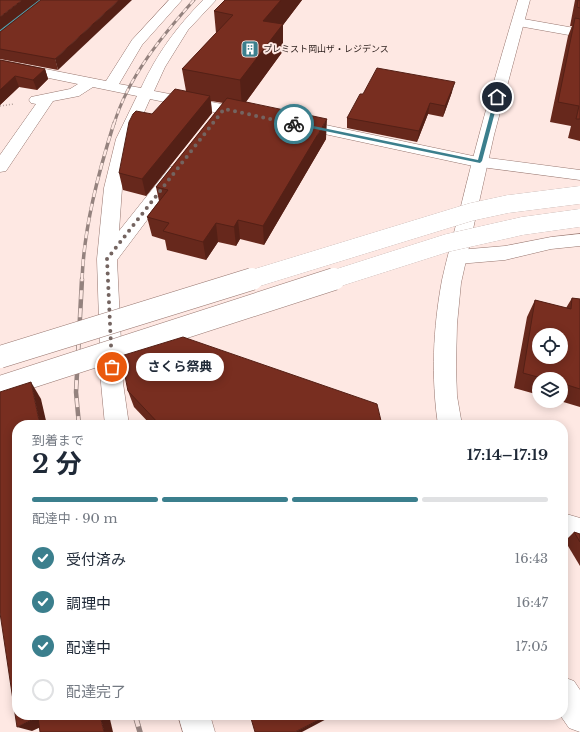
<!DOCTYPE html>
<html lang="ja">
<head>
<meta charset="utf-8">
<style>
  :root { --surface:#fff; --page:#f6f6f7; --text:#1f2937; --muted:#747a83; --line:#e0e1e3; --accent:#3b7f8d }
  body { margin:0; font-family:"Libre Baskerville","Noto Sans JP",serif; background:var(--page); color:var(--text); height:100vh; display:flex; flex-direction:column; font-size:15px; white-space:nowrap }
  * { box-sizing:border-box; margin:0 }
  p { font-size:13px; color:var(--muted) }
  .icon { flex:none; width:22px; height:22px; fill:none; stroke:currentColor; stroke-width:2; stroke-linecap:round; stroke-linejoin:round }
  .map { position:relative; flex:1; overflow:hidden }
  .sheet { position:absolute; left:12px; top:420px; width:556px; height:300px; display:flex; flex-direction:column; background:var(--surface); border-radius:16px; box-shadow:0 2px 10px #0003 }
  .sheet>* { flex:none }
  .buttons { position:absolute; left:532px; top:328px; display:grid; gap:8px }
  .buttons a { display:grid; place-items:center; width:36px; height:36px; border-radius:50%; background:var(--surface); box-shadow:0 2px 10px #0003; font-size:20px }
  .pin { position:absolute; display:grid; place-items:center; width:34px; height:34px; color:#fff; margin:-17px; border:2px solid #fff; border-radius:50%; box-shadow:0 1px 4px #0007 }
  .courier { position:absolute; display:grid; place-items:center; width:40px; height:40px; margin:-20px; border:3px solid #3b7f8d; border-radius:50%; background:#fff; color:#222; box-shadow:0 1px 5px #0007 }
  .bubble { position:absolute; height:28px; border-radius:14px; background:var(--surface); box-shadow:0 2px 10px #0003; font-size:13px; font-weight:700; line-height:28px; text-align:center }
  .summary em { font-style:normal; font-weight:700 }
  .summary div { display:flex; flex-direction:column-reverse }
  .summary { display:flex; align-items:center; justify-content:space-between; height:68px; padding:0 20px }
  h1 { font-size:26px; font-weight:700; line-height:30px }
  .bar { display:grid; grid-template-columns:repeat(4,1fr); gap:6px 4px; align-content:center; height:48px; padding:0 20px }
  .bar i { height:5px; border-radius:3px; background:var(--line) }
  .bar .selected { background:var(--accent) }
  .bar p { grid-column:span 4 }
  ol { padding:0 20px; list-style:none }
  li { display:flex; align-items:center; gap:12px; height:44px }
  li p { margin-inline-start:auto }
  li .icon { padding:4px; border-radius:50%; background:var(--accent); color:#fff; stroke-width:4 }
  li:last-child { color:var(--muted) }
  li i { width:22px; height:22px; border:2px solid var(--line); border-radius:50% }
  .map>svg:first-child { display:block }
  .lines { fill:none; stroke-linecap:round; stroke-linejoin:round }
  .stream { fill:#539ead; fill-rule:evenodd }
  .minor-casing { stroke:#97766f; stroke-width:1 }
  .tertiary-casing { stroke:#97766f; stroke-width:1 }
  .path { stroke:#b4a19c; stroke-width:1.5; stroke-dasharray:1 2; stroke-linecap:butt }
  .minor { fill:#fff; fill-rule:evenodd }
  .tertiary { fill:#fff; fill-rule:evenodd }
  .rail-far3-casing { stroke:#94827e; stroke-width:3 }
  .rail-far2-casing { stroke:#94827e; stroke-width:3.5 }
  .rail-far1-casing { stroke:#94827e; stroke-width:4.5 }
  .rail-casing { stroke:#94827e; stroke-width:5.5 }
  .rail-far3 { stroke:#fee8e3; stroke-width:2; stroke-dasharray:5.5; stroke-linecap:butt }
  .rail-far2 { stroke:#fee8e3; stroke-width:2.5; stroke-dasharray:7; stroke-linecap:butt }
  .rail-far1 { stroke:#fee8e3; stroke-width:3; stroke-dasharray:9; stroke-linecap:butt }
  .rail { stroke:#fee8e3; stroke-width:4; stroke-dasharray:12; stroke-linecap:butt }
  .tertiary-bridge-far1-casing { stroke:#97766f; stroke-width:18; stroke-linecap:butt }
  .tertiary-bridge-casing { stroke:#97766f; stroke-width:23; stroke-linecap:butt }
  .tertiary-bridge-far1 { stroke:#fff; stroke-width:18 }
  .tertiary-bridge { stroke:#fff; stroke-width:22 }
  .wall { fill:#67281c }
  .shaded-wall { fill:#542016 }
  .building { fill:#782e20; stroke:#542016; fill-rule:evenodd }
  .route { fill:#3b7f8d }
  .done { stroke:#746460; stroke-width:4; stroke-dasharray:0 7.2 }
  .labels { text-anchor:middle; stroke-width:4; stroke-linejoin:round; paint-order:stroke }
  .far-poi-label { font-size:9px; fill:#2a1d1a; stroke:#fee8e3; text-anchor:start }
</style>
</head>
<body>
<div class="map">
<svg width="580" height="732" viewBox="0 0 580 732">
  <rect width="100%" height="100%" fill="#fee8e3"/>
  <g class="lines">
    <path class="stream" d="M37,0H44L0,33V28Z"/>
    <g class="minor-casing">
      <g id="minor">
        <path d="M169,0H182L142,45L119,84L141,88C158,52 176,28 203,0H216L188,30L165,67L154,91L248,109L253,111L256,114L253,117L248,119L150,99L132,139L122,188L119,231L170,167L176,166L182,167L184,171L117,260L123,383L129,425H105L101,383L97,259L104,188L116,139L137,96L93,87L79,96L53,101L6,171L0,172V155L36,104L31,103L29,100L31,97L70,89L78,84L0,68V60L106,81L132,40Z"/>
        <path d="M518,18L580,29V37L513,25L512,22L513,19Z"/>
        <path d="M297,119L473,156L580,170V180L473,166L292,127L289,124L292,121Z"/>
        <path d="M580,234V246L551,249L505,260L458,264L451,262L448,257L451,252L458,250L505,246L551,237Z"/>
        <path d="M563,513L580,518V544L563,539Z"/>
        <path d="M178,715H210L215,732H183Z"/>
      </g>
    </g>
    <g class="tertiary-casing">
      <g id="tertiary">
        <path d="M518,0H530L494,135L461,283L457,324L456,367L457,396L462,425H438C431,377 433,328 442,280C447,257 454,233 460,210C477,139 497,70 518,0Z"/>
        <path d="M563,677L574,681L580,690V732L569,728L560,715H563Z"/>
      </g>
    </g>
    <path class="path" d="M0,106L14,104"/>
    <use href="#minor" class="minor"/>
    <use href="#tertiary" class="tertiary"/>
    <g class="rail-far3-casing">
      <path id="rail-far3" d="M114,124C128,77 162,36 194,0"/>
    </g>
    <g class="rail-far2-casing">
      <path id="rail-far2" d="M82,280C84,227 98,174 114,123"/>
    </g>
    <g class="rail-far1-casing">
      <path id="rail-far1" d="M79,425L76,392L82,279"/>
    </g>
    <g class="rail-casing">
      <path id="rail" d="M135,715L140,732"/>
    </g>
    <use href="#rail-far3" class="rail-far3"/>
    <use href="#rail-far2" class="rail-far2"/>
    <use href="#rail-far1" class="rail-far1"/>
    <use href="#rail" class="rail"/>
    <g class="tertiary-bridge-far1-casing">
      <g id="tertiary-bridge-far1">
        <path d="M249,280L471,212L508,204L580,195"/>
        <path d="M331,280L447,243L522,226L580,218"/>
      </g>
    </g>
    <g class="tertiary-bridge-casing">
      <g id="tertiary-bridge">
        <path d="M0,357L252,279"/>
        <path d="M0,387L334,279"/>
      </g>
    </g>
    <use href="#tertiary-bridge-far1" class="tertiary-bridge-far1"/>
    <use href="#tertiary-bridge" class="tertiary-bridge"/>
  </g>
  <g class="wall">
    <path d="M41,0L58,70L0,59V32Z"/>
    <path d="M225,0H302L283,25V51L246,102L326,139L264,245L240,239L236,246L218,242L206,260L167,250L165,240L152,236L147,217L159,201L156,187L223,103L211,101L212,113L146,196L123,190L119,173L152,114L186,91L182,69L216,33L214,11Z"/>
    <path d="M575,0H580V141L568,138L571,126L550,122L568,36L572,26H570Z"/>
    <path d="M0,60L45,69L48,79L37,90L19,87L0,105Z"/>
    <path d="M452,92L443,117L428,114L417,142L347,128V118L363,94Z"/>
    <path d="M572,298L580,299V407L560,401H561V379H539V395L514,388L527,317L535,300L566,308Z"/>
    <path d="M128,391L382,425H151L134,407Z"/>
    <path d="M574,532L580,534V566L565,541Z"/>
  </g>
  <g class="shaded-wall">
    <path d="M22,0H39L0,30V17Z"/>
    <path d="M119,0H132L58,70L55,59Z"/>
    <path d="M281,0H302L283,25V51L242,107L240,80L263,21Z"/>
    <path d="M45,69L48,79L37,90L33,80Z"/>
    <path d="M15,76L19,87L0,105V90Z"/>
    <path d="M455,82L452,92L443,117L445,106Z"/>
    <path d="M210,96L212,113L146,196L142,179Z"/>
    <path d="M430,103L428,114L417,142L419,131Z"/>
    <path d="M327,119L326,139L264,245L263,226Z"/>
    <path d="M238,220L240,239L236,246L234,227Z"/>
    <path d="M216,223L218,242L206,260L203,242Z"/>
    <path d="M31,382L41,399L47,425H40Z"/>
    <path d="M100,715H109L113,732H104Z"/>
    <path d="M328,715H334L302,732H295Z"/>
    <path d="M38,717L52,722L32,731L17,727Z"/>
  </g>
  <g class="building">
    <path d="M0,0H22L0,17Z"/>
    <path d="M41,0H119L55,59L0,49V32Z"/>
    <path d="M225,0H281L263,21L283,24L240,80L182,69L233,15L214,11Z"/>
    <path d="M578,0H580V8L577,7Z"/>
    <path d="M575,18L580,19V119H576L579,106L558,102Z"/>
    <path d="M0,60L45,69L33,80L15,76L0,90Z"/>
    <path d="M377,68L455,82L445,106L430,103L419,131L347,118L360,94H363Z"/>
    <path d="M175,89L210,96L142,179L119,173L129,122L133,114L136,111L152,114Z"/>
    <path d="M227,98L327,119L263,226L238,220L234,227L216,223L203,242L163,231L169,223L147,217L168,190L156,187Z"/>
    <path d="M572,298L580,299V389L561,383V379H545L523,373L535,300L571,309ZM539,335H561V357H539Z"/>
    <path d="M183,337L377,404L382,425H160L128,391L121,356Z"/>
    <path d="M31,382L40,425H17V715H100L104,732H40L38,717L17,727L0,613V392Z"/>
    <path d="M574,532L580,534V542Z"/>
    <path d="M250,715H328L295,732H255Z"/>
  </g>
  <path class="route" d="M495,96L499,97L482,161L480,163L291,124L294,122L478,160Z"/>
  <g class="lines">
    <path class="done" d="M112,367L107,259L224,109L294,124"/>
  </g>
  <defs>
    <g id="building-square" transform="scale(0.9)"><rect x="-9" y="-9" width="18" height="18" rx="4" fill="#3b7f8d" stroke="#fee8e3"/><path d="M-4-6H4V6H1V3H-1V6H-4ZM-2.5-4.3h1.7v1.8h-1.7ZM.8-4.3h1.7v1.8H.8ZM-2.5-1h1.7V.8h-1.7ZM.8-1h1.7V.8H.8Z" fill="#fff"/></g>
  </defs>
  <g fill-rule="evenodd">
    <use href="#building-square" x="250" y="49"/>
  </g>
  <g class="labels">
    <g class="far-poi-label">
      <text x="263" y="52">プレミスト岡山ザ・レジデンス</text>
    </g>
  </g>
</svg>
<div class="buttons">
<a><svg class="icon" aria-label="locate" viewBox="0 0 24 24"><circle cx="12" cy="12" r="6"/><path d="M12 2v4M12 18v4M2 12h4M18 12h4"/></svg></a>
<a><svg class="icon" aria-label="layers" viewBox="0 0 24 24"><path d="M12 4l9 5-9 5-9-5zM3 14l9 5 9-5"/></svg></a>
</div>
<div class="pin" style="left:112px;top:367px;background:#ea580c"><svg class="icon" aria-label="bag" viewBox="0 0 24 24"><path d="M5 8h14l-1 12H6zM9 8a3 3 0 0 1 6 0"/></svg></div>
<div class="pin" style="left:497px;top:97px;background:#1f2937"><svg class="icon" aria-label="home" viewBox="0 0 24 24"><path d="M3 11l9-7 9 7M6 9v11h12V9"/></svg></div>
<div class="courier" style="left:294px;top:124px"><svg class="icon" aria-label="bike" viewBox="0 0 24 24"><circle cx="6" cy="16" r="4"/><circle cx="18" cy="16" r="4"/><path d="M6 16l4-8h5l3 8M10 8l3 8H6M13 5h3"/></svg></div>
<div class="bubble" style="left:136px;top:353px;width:88px">さくら祭典</div>
<section class="sheet">
<div class="summary"><div><h1>2 分</h1><p>到着まで</p></div><em>17:14–17:19</em></div>
<div class="bar"><i class="selected"></i><i class="selected"></i><i class="selected"></i><i></i><p>配達中 · 90 m</p></div>
<ol>
<li><svg class="icon" aria-label="check" viewBox="0 0 24 24"><path d="M5 12l5 5 9-10"/></svg>受付済み<p>16:43</p></li>
<li><svg class="icon" aria-label="check" viewBox="0 0 24 24"><path d="M5 12l5 5 9-10"/></svg>調理中<p>16:47</p></li>
<li><svg class="icon" aria-label="check" viewBox="0 0 24 24"><path d="M5 12l5 5 9-10"/></svg>配達中<p>17:05</p></li>
<li><i></i>配達完了</li>
</ol>
</section>
</div>
</body>
</html>
